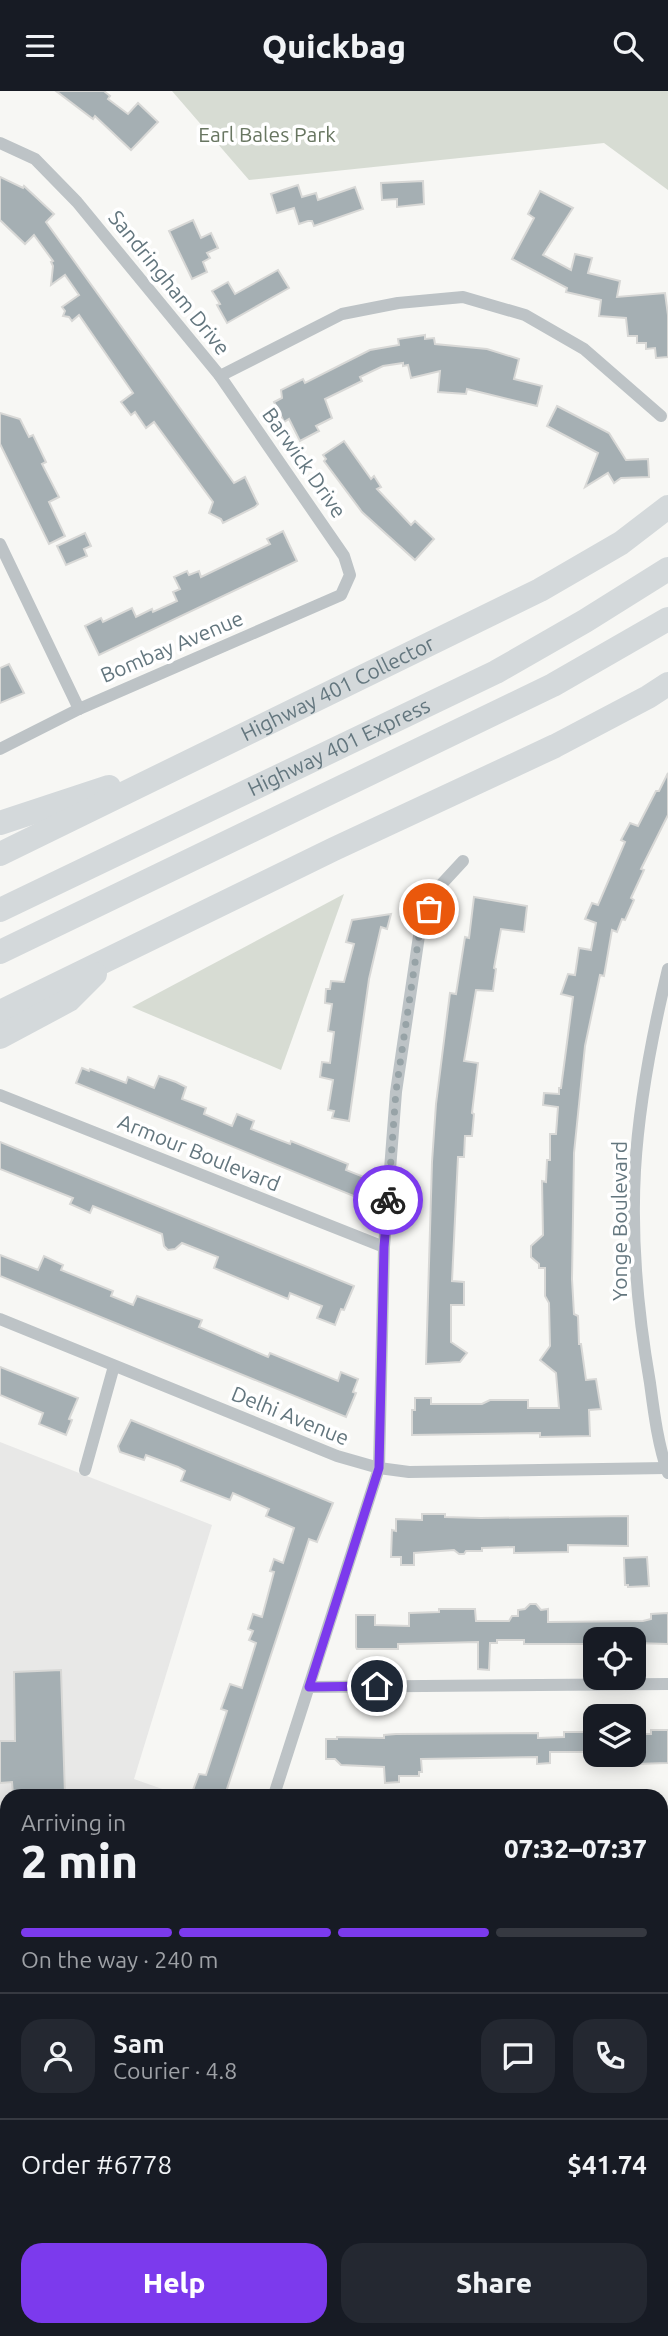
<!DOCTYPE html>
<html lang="en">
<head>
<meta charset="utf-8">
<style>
  :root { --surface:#171b24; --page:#242831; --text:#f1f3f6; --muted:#9ea1a6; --line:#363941; --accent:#7c3aed }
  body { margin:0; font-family:Ubuntu,sans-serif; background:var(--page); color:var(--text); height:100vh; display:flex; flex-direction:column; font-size:26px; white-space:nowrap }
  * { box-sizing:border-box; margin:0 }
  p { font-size:23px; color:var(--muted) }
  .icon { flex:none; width:38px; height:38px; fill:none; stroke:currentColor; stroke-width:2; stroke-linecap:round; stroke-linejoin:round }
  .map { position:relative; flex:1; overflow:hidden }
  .drawer { position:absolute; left:0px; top:1698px; width:668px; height:548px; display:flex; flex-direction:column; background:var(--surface); border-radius:21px 21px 0 0; box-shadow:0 4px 18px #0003 }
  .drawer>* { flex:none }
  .fabs { position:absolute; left:583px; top:1536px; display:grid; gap:14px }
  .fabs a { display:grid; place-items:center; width:63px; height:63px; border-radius:14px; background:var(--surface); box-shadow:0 4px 18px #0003; font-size:35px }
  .pin { position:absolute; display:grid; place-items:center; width:60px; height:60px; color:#fff; margin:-30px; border:4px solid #fff; border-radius:50%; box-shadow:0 2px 7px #0007 }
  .courier { position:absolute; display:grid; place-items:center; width:70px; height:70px; margin:-35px; border:5px solid #7c3aed; border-radius:50%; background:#fff; color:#222; box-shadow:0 2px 9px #0007 }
  .overview em { font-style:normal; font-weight:800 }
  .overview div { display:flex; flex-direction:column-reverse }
  .overview { display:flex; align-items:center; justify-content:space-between; height:119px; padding:0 21px }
  h1 { font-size:46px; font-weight:800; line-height:52px }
  .bar { display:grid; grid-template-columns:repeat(4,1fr); gap:10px 7px; align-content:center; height:84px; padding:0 21px }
  .bar i { height:9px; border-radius:5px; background:var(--line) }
  .bar .selected { background:var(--accent) }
  .bar p { grid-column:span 4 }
  .line { display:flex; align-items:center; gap:18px; padding:0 21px; border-top:2px solid var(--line) }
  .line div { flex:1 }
  .round { display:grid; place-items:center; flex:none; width:74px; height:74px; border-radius:21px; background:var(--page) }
  .primary-button { display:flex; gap:14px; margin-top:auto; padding:14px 21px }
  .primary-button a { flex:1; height:80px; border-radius:21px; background:var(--accent); color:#fff; font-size:28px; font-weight:800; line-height:80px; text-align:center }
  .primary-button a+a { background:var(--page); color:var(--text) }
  header { display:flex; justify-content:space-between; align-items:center; height:91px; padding:0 21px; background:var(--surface); font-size:32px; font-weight:800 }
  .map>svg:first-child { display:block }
  .built { fill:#e8e8e7 }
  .green { fill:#d7dcd3 }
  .building { fill:#a5afb3; stroke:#d8d8d6; stroke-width:2 }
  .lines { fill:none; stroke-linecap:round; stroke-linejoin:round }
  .path { stroke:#babdbf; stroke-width:2.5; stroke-dasharray:3.5 3.5; stroke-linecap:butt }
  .minor { stroke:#bdc3c6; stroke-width:12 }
  .secondary { stroke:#d4d9db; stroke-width:19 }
  .motorway { stroke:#d4d9db; stroke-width:24 }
  .done { stroke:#97a3a7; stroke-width:7; stroke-dasharray:0 12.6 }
  .route { stroke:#7c3aed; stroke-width:9 }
  .labels { text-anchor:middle; stroke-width:7; stroke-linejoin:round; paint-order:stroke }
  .park-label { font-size:21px; fill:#687661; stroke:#fff }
  .street-label { font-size:21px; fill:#63767e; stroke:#fff }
</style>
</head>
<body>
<header><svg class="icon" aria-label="menu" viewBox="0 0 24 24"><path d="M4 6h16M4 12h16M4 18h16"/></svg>Quickbag<svg class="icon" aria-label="search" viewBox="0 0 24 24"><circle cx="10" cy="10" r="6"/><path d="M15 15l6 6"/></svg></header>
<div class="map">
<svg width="668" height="2245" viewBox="0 0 668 2245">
  <rect width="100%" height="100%" fill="#f7f7f4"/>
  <path class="built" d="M0,1351L212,1434L134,1688L179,1704H7V1798L0,1799Z"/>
  <g class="green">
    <path d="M172,0H668V99L604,52L249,89Z"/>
    <path d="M344,803L281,979L132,916Z"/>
    <path d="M24,2238H353V2245H25Z"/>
  </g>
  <g class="building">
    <path d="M56,0H104L110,5L108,8L128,23L138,12L158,31L131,59L95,25L93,28Z"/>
    <path d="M0,86L23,97L24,95L54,123L46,131L234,392L245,386L258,413L255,416L223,432L221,428L209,422L213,411L154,331L146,337L135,321L131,324L121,311L133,302L79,224L72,230L69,226L63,225L65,220L62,216L79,204L65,184L51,194L53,175L51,171L53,170L34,144L25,153L0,129Z"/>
    <path d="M423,90L424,113L397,116V108L382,109L381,92Z"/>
    <path d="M298,94L302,106L316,102L318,109L355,96L363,118L314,135L312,130H308L299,133L294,117L277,122L271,103Z"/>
    <path d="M540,100L573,117L543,164L571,179L575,163L592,167L588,182L620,190L617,206L665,202L668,224V266L656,267L655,257L646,258V252H637V245H628L626,227L599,225L601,209L566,201L567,197L512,168L534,127L528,123Z"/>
    <path d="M193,129L201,147L211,142L218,157L207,162L210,167L203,171L207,181L192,188L169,140Z"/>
    <path d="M278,179L289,197L227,232L217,214L220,213L212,200L228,191L235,203Z"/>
    <path d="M425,244V248L434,247L435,253L487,258L519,268L514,288L542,295L537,315L467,298L466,303L438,301L440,280L411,287L408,274L403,275V272L383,275L360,286L362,290L325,308L332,327L316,335L319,340L300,350L289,328L284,331L274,311L282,307L281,299L303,288L305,292L370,259L399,254L398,248Z"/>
    <path d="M557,315L609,342L626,369L648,368L649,386L621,387L614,392L608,382L585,396L598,362L547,335Z"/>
    <path d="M0,322L20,328L29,346L33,344L46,371L42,373L59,406L49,411L65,445L49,453L0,353Z"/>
    <path d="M344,350L371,388L374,385L381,396L377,398L411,434L415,430L434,448L415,469L362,421L324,370L326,368L323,364Z"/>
    <path d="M283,440L297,470L99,564L85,535L101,527L103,531L132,517L136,526L152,518L153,521L177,510L173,501L180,498L174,486L187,480L189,484L199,480L201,486L270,453L267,448Z"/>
    <path d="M85,442L91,455L84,458L87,465L66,474L57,455Z"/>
    <path d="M9,573L24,602L0,612V577Z"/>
    <path d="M668,682V724L641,778L644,779L631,807L634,809L625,829L622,828L617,841L612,839L604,885L600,884L585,955L574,1062L572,1188L574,1223L578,1225L579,1253H581L586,1289L596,1288L601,1318L589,1319L590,1345L540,1346V1342L412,1344V1319H415V1307H431V1313H482L490,1309H528V1317H559L556,1282L540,1269L550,1255L549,1212L545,1205V1177H539V1173L531,1166V1155L543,1144L542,1090L546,1091L547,1069H550V1043H556L558,1016L543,1014L544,1002L559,1003V997H561L573,906L561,903L568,883L575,884L579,857L591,859L596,832L585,828L592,812L598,814L625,751L621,749L630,732L638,735L656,700H659Z"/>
    <path d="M474,806L527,815L524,841L501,838L494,877L496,878L493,900L476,899L464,970L478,972L472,1022L474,1023L472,1045H465L464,1066H458L452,1190L464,1191V1214H451V1251L467,1262L460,1271L426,1273L432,1071L436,1013L450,902L456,903L465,846L469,847Z"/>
    <path d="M391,823L387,838L381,836L369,888L349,1030L332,1027L334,1020L328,1019L333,989L320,986L322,971L330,972L334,941L328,940L332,913L325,912L326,898H330L331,890L344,891L354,853L346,851L352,829Z"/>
    <path d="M82,977L89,980L90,978L126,992L128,986L154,997L159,985L176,991L186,996L182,1008L206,1017L204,1023L232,1035L237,1023L254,1030L251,1038L290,1053L291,1050L348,1073L346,1079L364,1086L356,1106L76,992Z"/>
    <path d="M0,1051L354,1195L344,1219L341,1218L335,1234L317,1227L322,1215L290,1202L288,1208L214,1177L218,1166L182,1152L175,1158L168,1159L164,1155L162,1143L93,1115L90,1122L70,1113L73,1107L0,1078Z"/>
    <path d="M0,1164L38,1179L44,1165L63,1174L61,1179L113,1200L111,1205L133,1214L137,1205L202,1229L199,1236L268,1266L270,1262L338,1290L341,1281L358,1288L353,1301L356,1302L346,1326L0,1185Z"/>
    <path d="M0,1276L78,1307L69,1328L72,1329L66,1344L39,1333L43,1322L0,1304Z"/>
    <path d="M131,1329L333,1412L317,1451L309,1448L225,1704H209L193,1699L199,1683L206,1684L227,1620L221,1618L230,1593L242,1597L256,1552L249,1549L253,1540L248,1538L253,1523L262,1526L274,1481L270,1480L274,1468L283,1472L294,1437L266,1425L269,1418L233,1402L230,1409L181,1390L185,1380L178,1376L146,1364L144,1369L120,1361L118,1355Z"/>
    <path d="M422,1423H445V1426L481,1427L628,1425V1455L568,1454V1461L514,1462V1456L482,1457V1460H466L464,1463H459L454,1459L414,1462V1474H401V1466H391L392,1439L396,1440V1428L422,1429Z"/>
    <path d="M647,1466L649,1495L628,1496V1494H625L624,1467Z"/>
    <path d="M530,1513H536L541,1519L548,1518V1531L643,1530L651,1528V1523L668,1522V1553L634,1552V1549H595V1553H524V1549H497V1552H490L489,1579L478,1578V1551L398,1553V1558H357L356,1556V1524H375V1534L409,1535V1522L439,1521V1518H475L476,1530H509L512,1525H518V1519L525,1518Z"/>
    <path d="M61,1579L65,1704H13L12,1691L0,1692V1650H15L14,1581Z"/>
    <path d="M651,1639H668V1672L634,1673V1643H651Z"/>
    <path d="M564,1641H595V1661H550V1672L537,1673V1666L421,1668L422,1681H419V1685H399V1691L385,1692L384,1676L341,1674L335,1668H326V1648H337V1646L384,1647V1644L396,1643L538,1642V1647L564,1646Z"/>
  </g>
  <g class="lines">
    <path class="path" d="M0,1720L1,1797"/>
    <g class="minor">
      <path d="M0,52L35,68L77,111L220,285L344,465L350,484L341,504L79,618L0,658"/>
      <path d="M220,285L342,223L398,212L463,206L525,224L584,258L661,325"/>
      <path d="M0,453L79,618"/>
      <path d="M0,1004L384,1156"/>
      <path d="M0,1228L337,1365L379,1377L409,1381L666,1377"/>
      <path d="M85,1379L114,1275"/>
      <path d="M668,1382C658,1354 654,1322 650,1292C638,1223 631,1150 635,1079C639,1011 652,944 668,878"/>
      <path d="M309,1596L668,1593"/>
      <path d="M274,1704L379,1377L384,1156L396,1001L420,838L438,797L463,770"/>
      <path d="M662,2104L668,2106"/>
      <path d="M495,2238V2245"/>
    </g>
    <g class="secondary">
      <path d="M662,1811H668"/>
      <path d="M0,1831H7"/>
    </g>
    <g class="motorway">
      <path d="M0,732L109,696"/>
      <path id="s1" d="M0,763L540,499L621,452L668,416"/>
      <path id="s2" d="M0,819L496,581L585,530L668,478"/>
      <path d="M0,861L553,594L668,528"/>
      <path d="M0,921L334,758L555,655L648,606L668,593"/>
      <path d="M0,946L69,909L95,883"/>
    </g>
  </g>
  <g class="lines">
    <path class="done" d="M388,1109L396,1000L420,838L429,818"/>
    <path class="route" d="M377,1595L309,1596L379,1377L384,1156L388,1109"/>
  </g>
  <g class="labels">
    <g class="park-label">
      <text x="267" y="51">Earl Bales Park</text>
    </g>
    <g class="street-label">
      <text transform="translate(169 192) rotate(51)" y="7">Sandringham Drive</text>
      <text transform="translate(304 372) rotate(55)" y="7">Barwick Drive</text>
      <text transform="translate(172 556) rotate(-23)" y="7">Bombay Avenue</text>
      <text dy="7" stroke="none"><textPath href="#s1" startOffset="376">Highway 401 Collector</textPath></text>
      <text dy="7" stroke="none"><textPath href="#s2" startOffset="376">Highway 401 Express</textPath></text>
      <text transform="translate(199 1062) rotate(22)" y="7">Armour Boulevard</text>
      <text transform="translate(620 1130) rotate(-90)" y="7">Yonge Boulevard</text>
      <text transform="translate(290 1325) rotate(22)" y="7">Delhi Avenue</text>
    </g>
  </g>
</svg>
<div class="fabs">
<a><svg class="icon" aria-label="locate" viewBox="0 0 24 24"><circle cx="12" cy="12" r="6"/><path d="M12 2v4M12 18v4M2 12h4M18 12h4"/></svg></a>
<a><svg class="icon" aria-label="layers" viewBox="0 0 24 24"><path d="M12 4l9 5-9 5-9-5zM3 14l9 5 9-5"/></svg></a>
</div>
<div class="pin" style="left:429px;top:818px;background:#ea580c"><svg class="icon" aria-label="bag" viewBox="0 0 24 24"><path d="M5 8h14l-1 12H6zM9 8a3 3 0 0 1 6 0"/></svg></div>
<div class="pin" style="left:377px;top:1595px;background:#1f2937"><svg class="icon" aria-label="home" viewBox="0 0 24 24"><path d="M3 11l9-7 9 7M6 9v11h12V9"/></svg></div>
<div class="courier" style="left:388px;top:1109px"><svg class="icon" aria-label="bike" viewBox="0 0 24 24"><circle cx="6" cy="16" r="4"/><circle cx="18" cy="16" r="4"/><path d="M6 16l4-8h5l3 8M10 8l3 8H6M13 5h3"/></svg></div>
<section class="drawer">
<div class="overview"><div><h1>2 min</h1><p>Arriving in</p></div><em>07:32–07:37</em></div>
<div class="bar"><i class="selected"></i><i class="selected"></i><i class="selected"></i><i></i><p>On the way · 240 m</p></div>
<div class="line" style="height:126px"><a class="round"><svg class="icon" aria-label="person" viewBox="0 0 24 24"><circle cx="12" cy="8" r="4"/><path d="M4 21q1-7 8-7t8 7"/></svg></a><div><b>Sam</b><p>Courier · 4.8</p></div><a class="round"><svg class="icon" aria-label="chat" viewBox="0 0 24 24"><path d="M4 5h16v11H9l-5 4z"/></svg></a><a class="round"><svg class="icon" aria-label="phone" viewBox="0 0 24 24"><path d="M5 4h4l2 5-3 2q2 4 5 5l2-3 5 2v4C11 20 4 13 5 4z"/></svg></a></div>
<div class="line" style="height:91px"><div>Order #6778</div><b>$41.74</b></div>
<div class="primary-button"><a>Help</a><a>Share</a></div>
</section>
</div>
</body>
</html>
